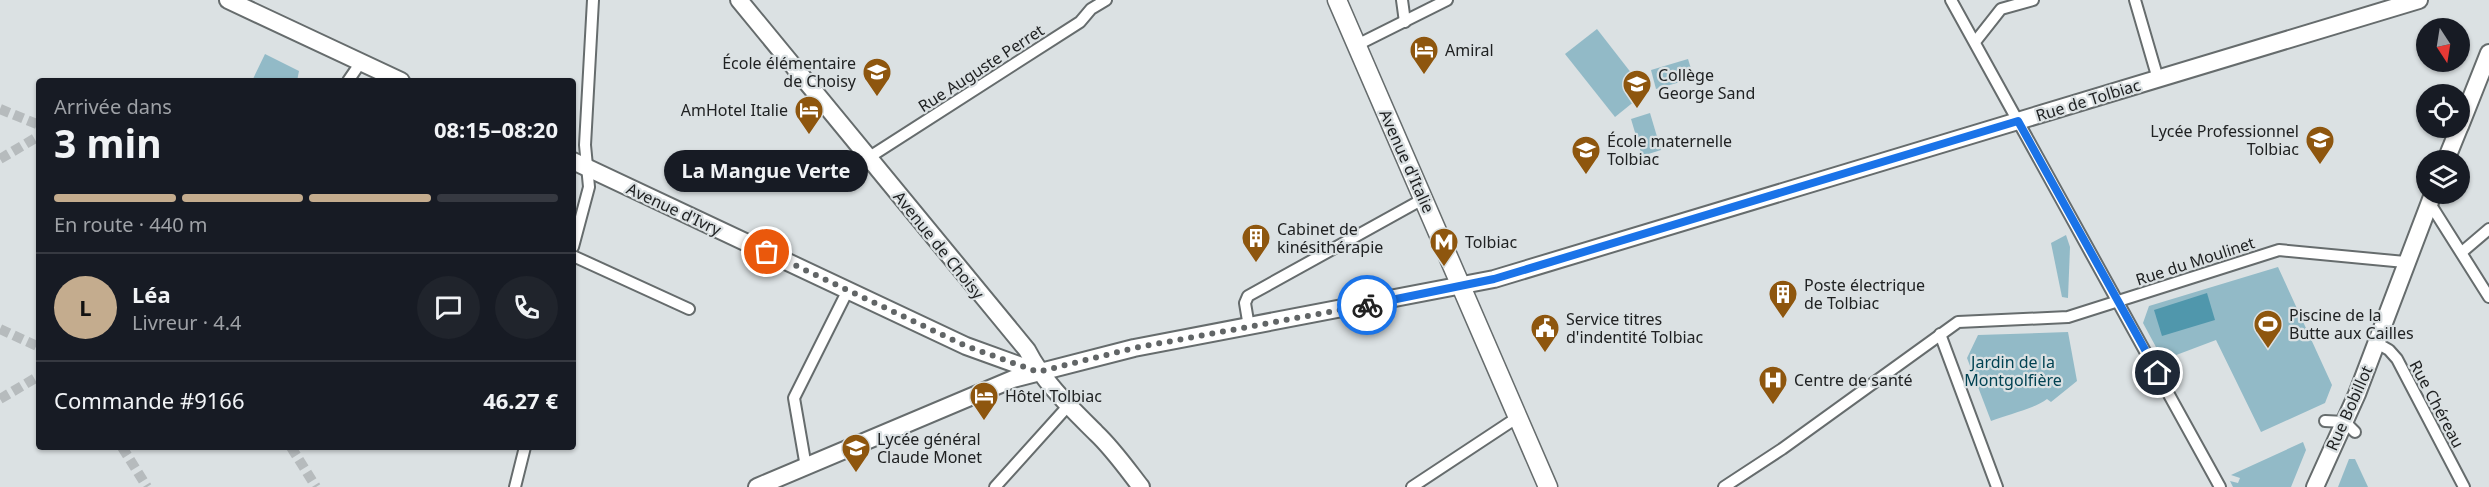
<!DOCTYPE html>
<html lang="fr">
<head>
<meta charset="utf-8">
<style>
  :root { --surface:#171b24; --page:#20242c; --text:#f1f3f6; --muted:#9ea1a6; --line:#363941; --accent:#c4ac8e }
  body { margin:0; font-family:"Noto Sans",sans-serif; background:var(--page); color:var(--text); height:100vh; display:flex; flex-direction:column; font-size:22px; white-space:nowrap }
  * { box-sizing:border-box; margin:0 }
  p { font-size:20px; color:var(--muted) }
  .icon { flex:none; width:33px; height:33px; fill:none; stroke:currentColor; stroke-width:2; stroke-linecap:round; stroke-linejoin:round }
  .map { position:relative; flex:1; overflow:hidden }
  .drawer { position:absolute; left:36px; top:78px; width:540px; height:372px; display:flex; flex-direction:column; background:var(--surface); border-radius:6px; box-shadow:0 2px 4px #0004 }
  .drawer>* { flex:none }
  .needle { width:39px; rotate:168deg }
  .buttons { position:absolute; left:2416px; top:18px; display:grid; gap:12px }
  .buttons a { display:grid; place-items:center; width:54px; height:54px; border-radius:50%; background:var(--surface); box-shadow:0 2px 4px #0004; font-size:30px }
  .pin { position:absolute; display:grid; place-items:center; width:51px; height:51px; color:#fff; margin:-26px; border:3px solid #fff; border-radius:50%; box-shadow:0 2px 6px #0007 }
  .courier { position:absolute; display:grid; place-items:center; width:60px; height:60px; margin:-30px; border:4px solid #1a73e8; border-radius:50%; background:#fff; color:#222; box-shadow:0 2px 8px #0007 }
  .bubble { position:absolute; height:42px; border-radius:21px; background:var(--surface); box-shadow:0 2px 4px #0004; font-size:20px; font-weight:700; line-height:42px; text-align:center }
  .headline em { font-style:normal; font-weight:700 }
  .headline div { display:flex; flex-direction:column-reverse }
  .headline { display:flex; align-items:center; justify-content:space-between; height:102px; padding:0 18px }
  h1 { font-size:39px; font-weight:700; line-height:45px }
  .bar { display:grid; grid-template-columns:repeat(4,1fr); gap:9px 6px; align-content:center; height:72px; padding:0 18px }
  .bar i { height:8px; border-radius:4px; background:var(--line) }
  .bar .active { background:var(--accent) }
  .bar p { grid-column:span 4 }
  .line { display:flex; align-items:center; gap:15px; padding:0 18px; border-top:2px solid var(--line) }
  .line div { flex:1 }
  .round { display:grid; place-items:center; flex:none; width:63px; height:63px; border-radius:32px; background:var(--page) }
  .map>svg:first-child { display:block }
  .green { fill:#92bac7 }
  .water { fill:#5097ac }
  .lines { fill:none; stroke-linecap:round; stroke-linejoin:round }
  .street-tunnel { stroke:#b6bbbd; stroke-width:10; stroke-dasharray:10 5; stroke-linecap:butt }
  .street-casing { stroke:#666c6d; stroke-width:14 }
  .secondary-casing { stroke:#666c6d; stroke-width:20 }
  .primary-casing { stroke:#666c6d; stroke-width:21 }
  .street { stroke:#fff; stroke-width:10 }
  .secondary { stroke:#fff; stroke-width:16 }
  .primary { stroke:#fff; stroke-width:18 }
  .done { stroke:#616566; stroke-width:6; stroke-dasharray:0 10.8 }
  .route { stroke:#1a73e8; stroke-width:8 }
  .labels { text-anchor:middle; stroke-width:4.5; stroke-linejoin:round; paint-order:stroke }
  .poi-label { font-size:16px; fill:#202223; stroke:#dbe1e3; text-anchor:start }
  .street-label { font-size:16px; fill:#202223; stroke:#dbe1e3 }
  .park-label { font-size:16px; fill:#004252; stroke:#dbe1e3 }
</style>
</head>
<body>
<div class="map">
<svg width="2489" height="487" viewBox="0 0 2489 487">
  <rect width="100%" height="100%" fill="#dbe1e3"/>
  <g class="green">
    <path d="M1597,29L1646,92L1615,117L1565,54Z"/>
    <path d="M265,54L299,71L297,81H272L270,79L252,81Z"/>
    <path d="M1688,59L1694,78L1656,89L1651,70Z"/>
    <path d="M1650,113L1661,150L1642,156L1631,119Z"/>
    <path d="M2066,235L2070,247L2068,298L2062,297L2051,243Z"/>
    <path d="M2278,267L2332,385L2325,403L2261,432L2216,340L2163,360L2143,323L2149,306Z"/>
    <path d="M2068,332L2077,381L2051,402L2047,399C2034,409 2008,414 1991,421L1967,358L1978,335Z"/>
    <path d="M2303,442L2306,450L2291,487H2233L2230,481L2238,483L2240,478L2231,475Z"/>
    <path d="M2349,459H2355L2368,487H2338Z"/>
  </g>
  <path class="water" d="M2207,293L2215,320L2162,336L2154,310Z"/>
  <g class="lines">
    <g class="street-tunnel">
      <path d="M0,109L39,125"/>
      <path d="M0,159L39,136"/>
      <path d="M0,329L39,347"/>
      <path d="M0,399L39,376"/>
      <path d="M122,447L147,487"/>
      <path d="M291,447L316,487"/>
    </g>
    <g class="street-casing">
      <g id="street">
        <path d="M1402,0L1405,22"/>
        <path d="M1951,0L2220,487"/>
        <path d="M2135,0L2158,79"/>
        <path d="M1975,42L2001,9L2033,0"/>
        <path d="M1357,45L1447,0"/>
        <path d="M348,81L361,62"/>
        <path d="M868,158L1080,22L1091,9L1106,0"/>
        <path d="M2429,202L2489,297"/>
        <path d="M573,247L589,187L585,145L593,0"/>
        <path d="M2462,252L2489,229"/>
        <path d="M573,256L689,309"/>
        <path d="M1249,327L1245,303L1248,296L1423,199"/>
        <path d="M1940,334L1997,487"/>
        <path d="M2375,342L2389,350L2397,359L2464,487"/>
        <path d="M2325,421L2345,422L2355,432"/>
        <path d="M806,467L794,398L848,290"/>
        <path d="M515,487L525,447"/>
        <path d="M995,487L1068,406"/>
        <path d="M1412,487L1518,417"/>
        <path d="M1724,487L1782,449L1958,322L2068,317L2279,250L2405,262"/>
      </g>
    </g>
    <g class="secondary-casing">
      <g id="secondary">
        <path d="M228,0L401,81"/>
        <path d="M739,0L1027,350C1044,383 1070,407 1096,433C1113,449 1127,469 1141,487"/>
        <path d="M2460,126L2489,53"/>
        <path d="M2446,160L2459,128"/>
        <path d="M573,161L966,346L1038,372"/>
        <path d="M757,487L1013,379L1134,348L1494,279L2419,0"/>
        <path d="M2315,487L2357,394L2433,194"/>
      </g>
    </g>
    <g class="primary-casing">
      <path id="primary" d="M1337,0L1548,487"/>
    </g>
    <use href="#street" class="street"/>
    <use href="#secondary" class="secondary"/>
    <use href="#primary" class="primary"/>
  </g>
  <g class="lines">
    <path class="done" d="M767,252L966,346L1038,372L1134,348L1367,305"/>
    <path class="route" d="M1367,305L1494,279L2018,121L2158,373"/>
  </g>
  <defs>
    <g id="hotel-pin" transform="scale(1.5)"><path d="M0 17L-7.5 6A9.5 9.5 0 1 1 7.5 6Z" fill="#8e560e" stroke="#dbe1e3"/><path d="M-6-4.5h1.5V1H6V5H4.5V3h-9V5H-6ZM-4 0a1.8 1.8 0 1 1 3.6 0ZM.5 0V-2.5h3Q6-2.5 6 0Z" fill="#fff"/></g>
    <g id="school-pin" transform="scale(1.5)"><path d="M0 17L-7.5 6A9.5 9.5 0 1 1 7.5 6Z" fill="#8e560e" stroke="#dbe1e3"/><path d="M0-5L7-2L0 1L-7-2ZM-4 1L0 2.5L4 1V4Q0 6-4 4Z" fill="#fff"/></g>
    <g id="building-pin" transform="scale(1.5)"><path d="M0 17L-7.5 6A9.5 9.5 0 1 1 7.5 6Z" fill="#8e560e" stroke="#dbe1e3"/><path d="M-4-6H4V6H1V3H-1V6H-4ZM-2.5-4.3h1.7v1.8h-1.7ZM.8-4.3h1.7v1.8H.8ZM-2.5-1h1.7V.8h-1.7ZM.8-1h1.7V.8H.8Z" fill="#fff"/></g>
    <g id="metro-pin" transform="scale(1.5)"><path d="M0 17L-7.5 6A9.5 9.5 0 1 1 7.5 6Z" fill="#8e560e" stroke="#dbe1e3"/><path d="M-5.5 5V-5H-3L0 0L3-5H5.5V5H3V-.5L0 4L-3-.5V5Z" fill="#fff"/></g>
    <g id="stadium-pin" transform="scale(1.5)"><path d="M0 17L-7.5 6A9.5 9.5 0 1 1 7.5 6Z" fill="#8e560e" stroke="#dbe1e3"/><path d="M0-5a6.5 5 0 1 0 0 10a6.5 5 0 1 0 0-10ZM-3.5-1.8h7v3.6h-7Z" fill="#fff"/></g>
    <g id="civic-pin" transform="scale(1.5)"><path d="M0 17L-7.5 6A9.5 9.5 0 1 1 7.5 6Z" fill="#8e560e" stroke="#dbe1e3"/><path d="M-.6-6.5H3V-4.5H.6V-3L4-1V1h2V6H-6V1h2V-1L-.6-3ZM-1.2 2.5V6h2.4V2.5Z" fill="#fff"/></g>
    <g id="hospital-pin" transform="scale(1.5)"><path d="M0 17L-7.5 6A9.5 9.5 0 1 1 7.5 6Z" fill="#8e560e" stroke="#dbe1e3"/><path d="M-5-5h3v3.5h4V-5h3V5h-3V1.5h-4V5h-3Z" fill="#fff"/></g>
  </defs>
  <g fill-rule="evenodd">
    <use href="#hotel-pin" x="1424" y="50"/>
    <use href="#school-pin" x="877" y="72"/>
    <use href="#school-pin" x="1637" y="84"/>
    <use href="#hotel-pin" x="809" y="110"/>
    <use href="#school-pin" x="2320" y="140"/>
    <use href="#school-pin" x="1586" y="150"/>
    <use href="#building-pin" x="1256" y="238"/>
    <use href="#metro-pin" x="1444" y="242"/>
    <use href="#building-pin" x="1783" y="294"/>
    <use href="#stadium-pin" x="2268" y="324"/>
    <use href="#civic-pin" x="1545" y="328"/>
    <use href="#hospital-pin" x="1773" y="380"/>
    <use href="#hotel-pin" x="984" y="396"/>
    <use href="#school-pin" x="856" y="448"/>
  </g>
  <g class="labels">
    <g class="poi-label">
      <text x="1445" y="56">Amiral</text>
      <text x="856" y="69" text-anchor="end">École élémentaire<tspan x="856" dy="18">de Choisy</tspan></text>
      <text x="1658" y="81">Collège<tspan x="1658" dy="18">George Sand</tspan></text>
      <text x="788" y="116" text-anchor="end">AmHotel Italie</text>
      <text x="2299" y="137" text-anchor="end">Lycée Professionnel<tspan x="2299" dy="18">Tolbiac</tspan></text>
      <text x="1607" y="147">École maternelle<tspan x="1607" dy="18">Tolbiac</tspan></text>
      <text x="1277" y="235">Cabinet de<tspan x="1277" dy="18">kinésithérapie</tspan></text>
      <text x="1465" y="248">Tolbiac</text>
      <text x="1804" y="291">Poste électrique<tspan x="1804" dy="18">de Tolbiac</tspan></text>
      <text x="2289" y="321">Piscine de la<tspan x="2289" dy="18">Butte aux Cailles</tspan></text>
      <text x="1566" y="325">Service titres<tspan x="1566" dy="18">d'indentité Tolbiac</tspan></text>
      <text x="1794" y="386">Centre de santé</text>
      <text x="1005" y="402">Hôtel Tolbiac</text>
      <text x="877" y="445">Lycée général<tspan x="877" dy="18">Claude Monet</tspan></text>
    </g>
    <g class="street-label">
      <text transform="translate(981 68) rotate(-33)" y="6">Rue Auguste Perret</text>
      <text transform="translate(2088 100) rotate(-17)" y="6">Rue de Tolbiac</text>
      <text transform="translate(1407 161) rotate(66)" y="6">Avenue d'Italie</text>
      <text transform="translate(674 209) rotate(25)" y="6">Avenue d'Ivry</text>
      <text transform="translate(939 245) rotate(51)" y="6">Avenue de Choisy</text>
      <text transform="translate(2195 261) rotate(-18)" y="6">Rue du Moulinet</text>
      <text transform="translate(2437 404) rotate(62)" y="6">Rue Chéreau</text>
      <text transform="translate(2349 408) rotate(-66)" y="6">Rue Bobillot</text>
    </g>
    <g class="park-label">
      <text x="2013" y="368">Jardin de la<tspan x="2013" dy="18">Montgolfière</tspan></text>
    </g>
  </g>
</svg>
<div class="buttons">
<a><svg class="needle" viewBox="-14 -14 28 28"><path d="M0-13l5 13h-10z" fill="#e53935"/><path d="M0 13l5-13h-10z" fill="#9ea1a6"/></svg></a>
<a><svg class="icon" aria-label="locate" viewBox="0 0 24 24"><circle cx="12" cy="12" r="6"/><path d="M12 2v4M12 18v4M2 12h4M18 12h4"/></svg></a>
<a><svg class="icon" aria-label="layers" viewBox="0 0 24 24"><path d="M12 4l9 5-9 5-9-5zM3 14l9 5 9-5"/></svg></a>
</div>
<div class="pin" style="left:767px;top:252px;background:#ea580c"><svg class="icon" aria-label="bag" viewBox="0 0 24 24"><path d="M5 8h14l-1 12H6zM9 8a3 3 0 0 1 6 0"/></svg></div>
<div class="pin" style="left:2158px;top:373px;background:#1f2937"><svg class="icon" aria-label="home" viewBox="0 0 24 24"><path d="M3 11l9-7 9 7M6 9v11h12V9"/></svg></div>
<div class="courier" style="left:1367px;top:305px"><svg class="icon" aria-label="bike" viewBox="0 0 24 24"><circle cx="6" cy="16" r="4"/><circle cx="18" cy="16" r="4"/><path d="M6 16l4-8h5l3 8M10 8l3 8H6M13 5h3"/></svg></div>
<div class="bubble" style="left:664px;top:150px;width:204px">La Mangue Verte</div>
<section class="drawer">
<div class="headline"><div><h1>3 min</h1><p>Arrivée dans</p></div><em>08:15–08:20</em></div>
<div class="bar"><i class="active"></i><i class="active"></i><i class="active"></i><i></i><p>En route · 440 m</p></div>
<div class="line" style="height:108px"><b class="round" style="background:var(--accent);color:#111">L</b><div><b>Léa</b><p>Livreur · 4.4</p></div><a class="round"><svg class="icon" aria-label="chat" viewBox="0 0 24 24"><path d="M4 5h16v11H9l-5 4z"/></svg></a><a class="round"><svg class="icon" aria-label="phone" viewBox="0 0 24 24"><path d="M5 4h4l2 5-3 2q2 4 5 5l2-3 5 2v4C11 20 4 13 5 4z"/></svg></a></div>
<div class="line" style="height:78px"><div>Commande #9166</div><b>46.27 €</b></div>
</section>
</div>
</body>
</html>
